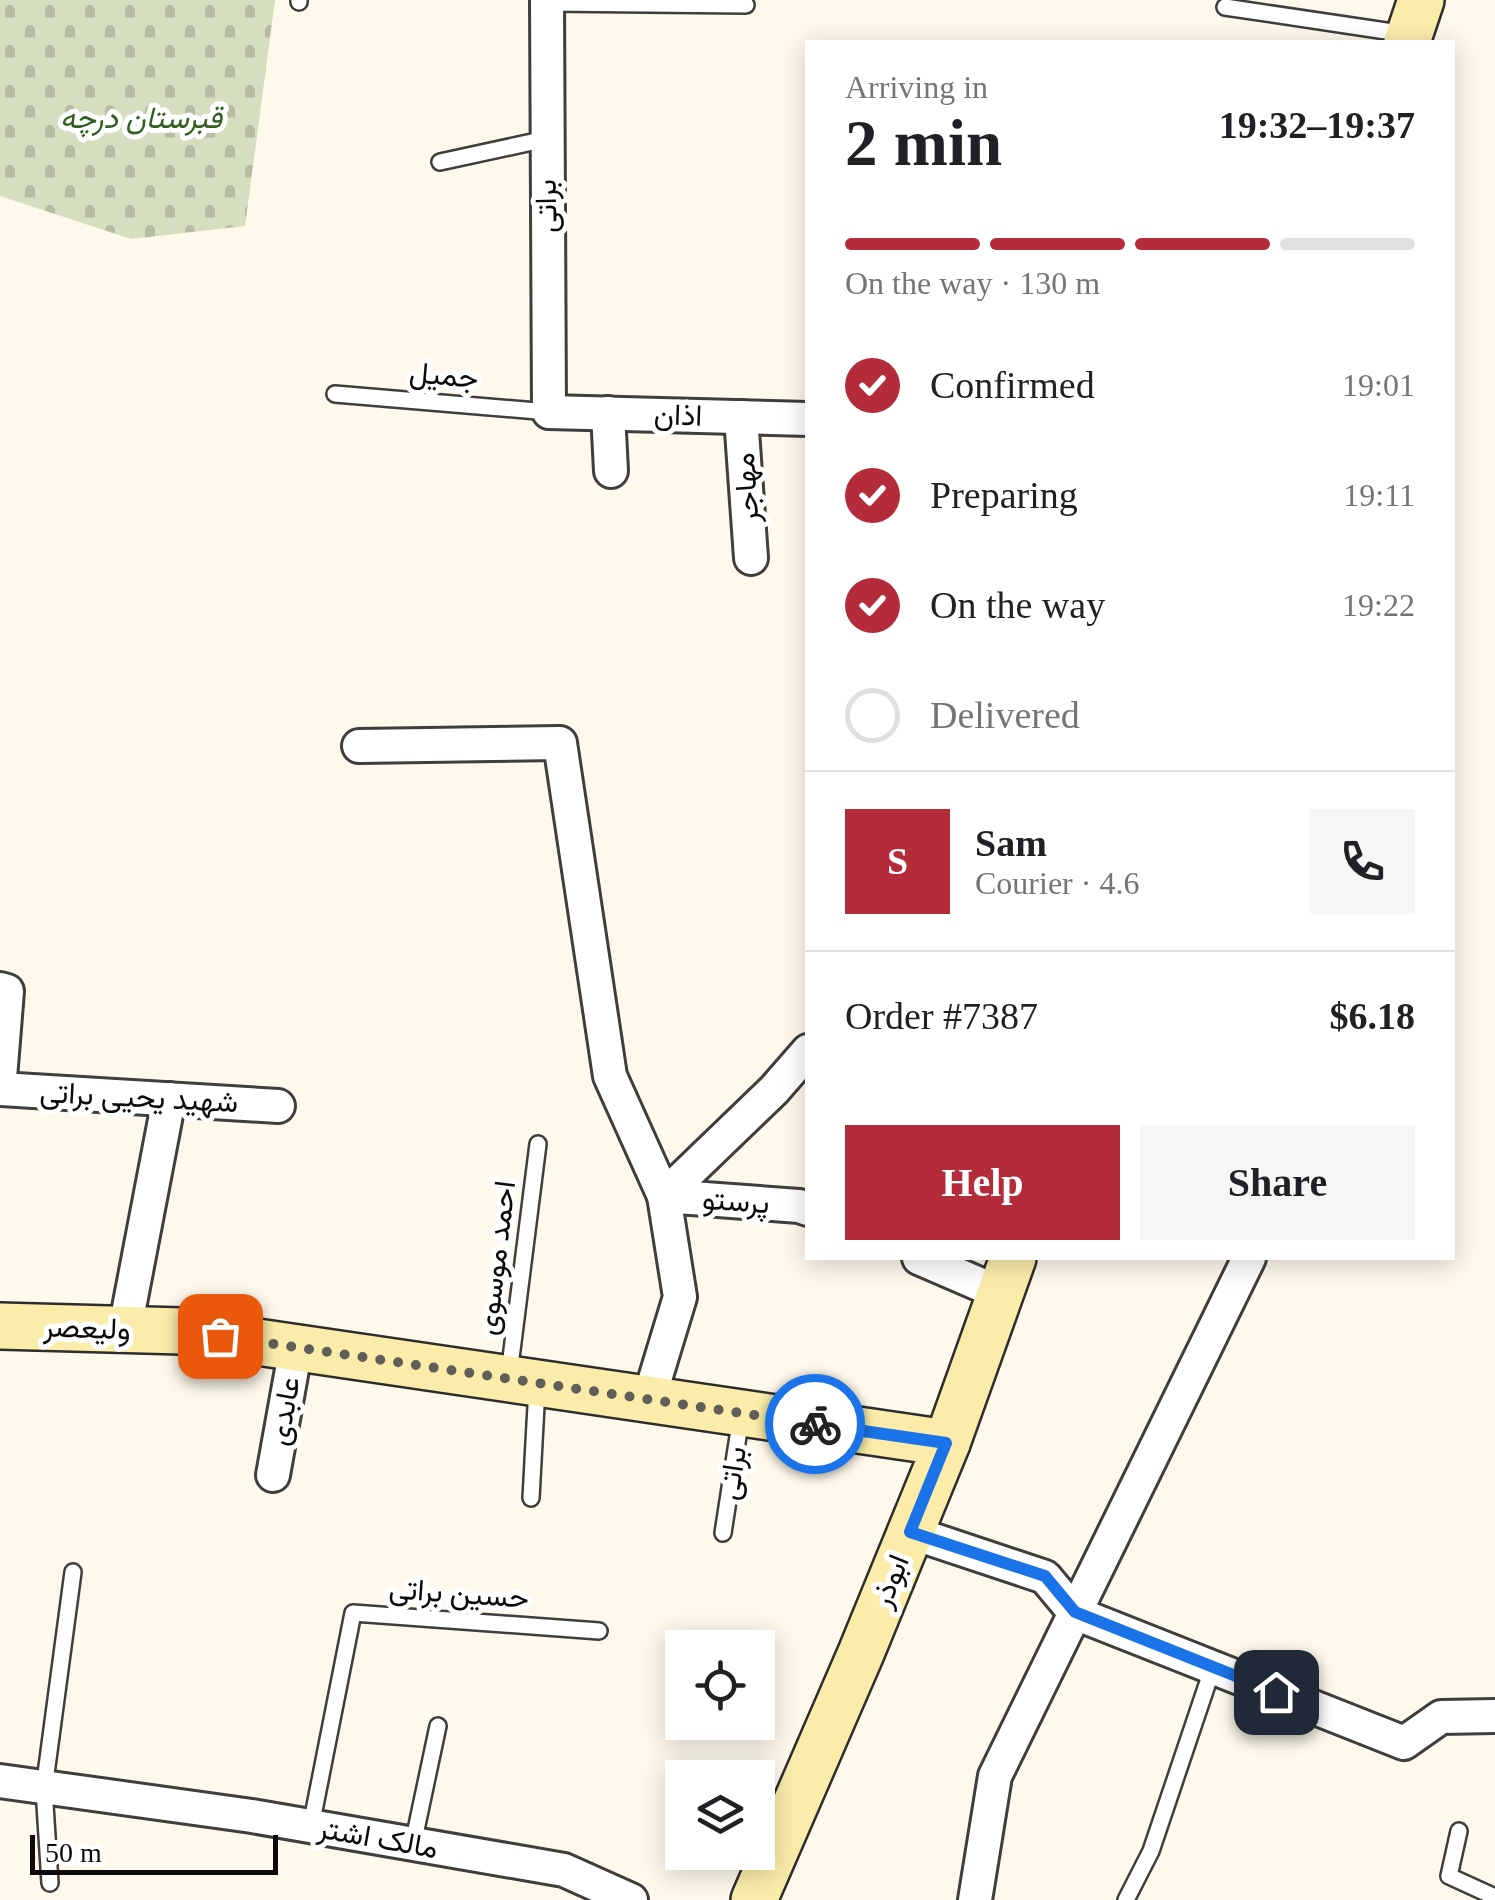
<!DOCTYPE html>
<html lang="en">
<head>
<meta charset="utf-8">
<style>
  :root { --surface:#fff; --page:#f6f6f6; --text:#202124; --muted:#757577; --line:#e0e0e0; --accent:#b42b39 }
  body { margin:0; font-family:"Times New Roman",Vazirmatn,serif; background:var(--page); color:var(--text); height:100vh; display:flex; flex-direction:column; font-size:38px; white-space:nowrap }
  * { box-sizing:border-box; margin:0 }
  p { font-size:32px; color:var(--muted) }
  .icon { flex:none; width:55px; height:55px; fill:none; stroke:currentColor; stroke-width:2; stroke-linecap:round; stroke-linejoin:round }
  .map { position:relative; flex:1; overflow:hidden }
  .sheet { position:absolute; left:805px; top:40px; width:650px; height:1220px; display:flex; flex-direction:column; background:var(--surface); border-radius:0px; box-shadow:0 5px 25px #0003 }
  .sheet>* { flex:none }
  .controls { position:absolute; left:665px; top:1630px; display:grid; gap:20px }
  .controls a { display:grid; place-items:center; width:110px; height:110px; border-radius:0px; background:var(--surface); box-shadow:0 5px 25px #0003; font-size:50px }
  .scale { position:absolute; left:30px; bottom:25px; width:248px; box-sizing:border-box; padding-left:10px; border:5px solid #0b0b0b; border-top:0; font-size:28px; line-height:35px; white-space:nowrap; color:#0b0b0b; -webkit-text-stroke:8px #fff; paint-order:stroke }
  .pin { position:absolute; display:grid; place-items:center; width:85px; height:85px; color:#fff; margin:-42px; border-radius:20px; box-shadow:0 5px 15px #0006 }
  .courier { position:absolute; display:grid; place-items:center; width:100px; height:100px; margin:-50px; border:8px solid #1a73e8; border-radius:50%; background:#fff; color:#222; box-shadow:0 2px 12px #0007 }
  .overview em { font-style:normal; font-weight:800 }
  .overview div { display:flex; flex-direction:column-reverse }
  .overview { display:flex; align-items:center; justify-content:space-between; height:170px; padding:0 40px }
  h1 { font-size:65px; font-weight:800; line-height:75px }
  .bar { display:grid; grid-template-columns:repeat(4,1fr); gap:15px 10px; align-content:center; height:120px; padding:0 40px }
  .bar i { height:12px; border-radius:8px; background:var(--line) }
  .bar .selected { background:var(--accent) }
  .bar p { grid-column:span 4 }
  .line { display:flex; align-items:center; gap:25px; padding:0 40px; border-top:2px solid var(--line) }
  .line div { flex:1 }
  .round { display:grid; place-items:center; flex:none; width:105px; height:105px; border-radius:0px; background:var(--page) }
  ol { padding:0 40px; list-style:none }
  li { display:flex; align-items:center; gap:30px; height:110px }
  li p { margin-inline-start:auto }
  li .icon { padding:10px; border-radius:50%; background:var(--accent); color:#fff; stroke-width:4 }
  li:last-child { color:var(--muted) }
  li i { width:55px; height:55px; border:5px solid var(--line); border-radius:50% }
  .button { display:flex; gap:20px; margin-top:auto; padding:20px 40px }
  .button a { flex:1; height:115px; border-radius:0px; background:var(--accent); color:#fff; font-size:40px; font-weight:800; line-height:115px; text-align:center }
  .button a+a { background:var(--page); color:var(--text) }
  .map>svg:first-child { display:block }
  .cemetery { fill:url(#cemetery-stones) }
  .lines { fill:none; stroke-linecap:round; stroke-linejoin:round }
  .lane-casing { stroke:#3e3e3e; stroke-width:20 }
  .street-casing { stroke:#3e3e3e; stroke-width:38 }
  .secondary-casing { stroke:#2d2d2d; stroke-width:50 }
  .lane { stroke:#fff; stroke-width:15 }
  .street { stroke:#fff; stroke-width:32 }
  .secondary { stroke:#fbeda9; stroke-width:45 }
  .done { stroke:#605e59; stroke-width:10; stroke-dasharray:0 18 }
  .route { stroke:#1a73e8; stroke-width:12 }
  .labels { text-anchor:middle; stroke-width:10; stroke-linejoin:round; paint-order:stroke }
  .park-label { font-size:30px; font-style:italic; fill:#305f1f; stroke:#fff }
  .street-label { font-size:30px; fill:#0b0b0b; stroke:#fff }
</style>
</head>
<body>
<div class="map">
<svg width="1495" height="1900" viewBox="0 0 1495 1900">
  <defs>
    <pattern id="cemetery-stones" width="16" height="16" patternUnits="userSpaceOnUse" patternTransform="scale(2.5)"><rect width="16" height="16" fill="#d5debe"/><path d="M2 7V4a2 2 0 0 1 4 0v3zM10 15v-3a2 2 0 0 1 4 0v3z" fill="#b6bda2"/></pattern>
  </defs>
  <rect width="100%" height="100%" fill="#fef9eb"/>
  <path class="cemetery" d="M0,0H275L245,226L131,239L0,196Z"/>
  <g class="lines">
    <g class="lane-casing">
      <g id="lane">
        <path d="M299,2V0"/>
        <path d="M547,3L746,5"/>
        <path d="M1225,7L1406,34"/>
        <path d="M440,162L546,139"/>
        <path d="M335,394L549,412"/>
        <path d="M509,1374L538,1144"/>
        <path d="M531,1498L537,1387"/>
        <path d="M723,1533L741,1417"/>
        <path d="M311,1826L353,1613L599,1631"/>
        <path d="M1459,1831L1449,1876L1495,1897"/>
        <path d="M413,1844L438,1726"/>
        <path d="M50,1883L44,1789L73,1572"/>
        <path d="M1126,1900L1151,1851L1213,1667"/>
      </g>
    </g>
    <g class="street-casing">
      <g id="street">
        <path d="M547,0L549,412L808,419"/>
        <path d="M608,413L611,471"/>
        <path d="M741,417L751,558"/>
        <path d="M359,746L560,743L610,1076L664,1196L680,1297L649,1399"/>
        <path d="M0,989L7,991L0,1078"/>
        <path d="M0,1089L278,1106"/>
        <path d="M664,1196L774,1090L808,1051"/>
        <path d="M664,1196L799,1206L808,1209"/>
        <path d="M919,1258L1000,1293"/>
        <path d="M125,1329L169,1099"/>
        <path d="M273,1475L296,1347"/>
        <path d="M910,1532L1045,1577L1075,1613L1404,1743L1441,1717L1495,1716"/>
        <path d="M0,1781L252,1816L564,1870L631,1900"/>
        <path d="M975,1900L995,1776L1249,1258"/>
      </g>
    </g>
    <g class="secondary-casing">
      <g id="secondary">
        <path d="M1407,42L1421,0"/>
        <path d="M0,1326L182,1331L947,1443"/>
        <path d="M754,1900L861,1653L947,1443L1013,1258"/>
      </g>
    </g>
    <use href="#lane" class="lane"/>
    <use href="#street" class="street"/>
    <use href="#secondary" class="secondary"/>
  </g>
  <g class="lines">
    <path class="done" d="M220,1336L815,1424"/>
    <path class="route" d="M815,1424L946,1443L910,1532L1045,1576L1075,1612L1276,1692"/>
  </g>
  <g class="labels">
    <g class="park-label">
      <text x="141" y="128">قبرستان درچه</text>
    </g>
    <g class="street-label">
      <text transform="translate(546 206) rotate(-91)" y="10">براتی</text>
      <text transform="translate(444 375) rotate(5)" y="10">جمیل</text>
      <text transform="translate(678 415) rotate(2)" y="10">اذان</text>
      <text transform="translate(746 488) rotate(-94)" y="10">مهاجر</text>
      <text transform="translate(139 1097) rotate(3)" y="10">شهید یحیی براتی</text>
      <text transform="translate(736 1201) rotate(4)" y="10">پرستو</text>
      <text transform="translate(496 1258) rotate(-83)" y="10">احمد موسوی</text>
      <text transform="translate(87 1328) rotate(2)" y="10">ولیعصر</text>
      <text transform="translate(284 1411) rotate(-80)" y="10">عابدی</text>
      <text transform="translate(732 1473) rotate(-81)" y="10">براتی</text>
      <text transform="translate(890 1581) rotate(-68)" y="10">ابوذر</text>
      <text transform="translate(459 1593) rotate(4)" y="10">حسین براتی</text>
      <text transform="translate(378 1838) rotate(10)" y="10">مالک اشتر</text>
    </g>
  </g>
</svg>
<div class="controls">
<a><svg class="icon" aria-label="locate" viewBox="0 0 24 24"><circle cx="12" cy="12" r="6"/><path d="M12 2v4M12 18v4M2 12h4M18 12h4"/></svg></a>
<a><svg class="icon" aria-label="layers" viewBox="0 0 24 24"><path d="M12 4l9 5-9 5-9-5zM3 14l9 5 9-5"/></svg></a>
</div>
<div class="scale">50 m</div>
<div class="pin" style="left:220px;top:1336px;background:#ea580c"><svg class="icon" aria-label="bag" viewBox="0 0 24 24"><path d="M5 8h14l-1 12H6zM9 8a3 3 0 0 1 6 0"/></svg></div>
<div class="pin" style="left:1276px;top:1692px;background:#1f2937"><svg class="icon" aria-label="home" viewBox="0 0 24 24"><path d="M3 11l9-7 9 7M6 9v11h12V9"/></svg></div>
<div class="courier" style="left:815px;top:1424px"><svg class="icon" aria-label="bike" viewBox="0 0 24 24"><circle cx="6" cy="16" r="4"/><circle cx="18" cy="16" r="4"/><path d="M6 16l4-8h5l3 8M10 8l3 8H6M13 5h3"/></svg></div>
<section class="sheet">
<div class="overview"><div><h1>2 min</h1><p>Arriving in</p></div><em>19:32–19:37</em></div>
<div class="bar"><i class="selected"></i><i class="selected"></i><i class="selected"></i><i></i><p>On the way · 130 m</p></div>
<ol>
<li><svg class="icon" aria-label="check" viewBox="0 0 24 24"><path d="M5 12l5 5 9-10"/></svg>Confirmed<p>19:01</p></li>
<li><svg class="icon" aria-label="check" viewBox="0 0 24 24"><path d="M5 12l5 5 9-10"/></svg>Preparing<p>19:11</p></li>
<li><svg class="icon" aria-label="check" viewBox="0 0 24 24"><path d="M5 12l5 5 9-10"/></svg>On the way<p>19:22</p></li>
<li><i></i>Delivered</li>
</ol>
<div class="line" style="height:180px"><b class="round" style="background:var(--accent);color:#fff">S</b><div><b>Sam</b><p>Courier · 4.6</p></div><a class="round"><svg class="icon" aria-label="phone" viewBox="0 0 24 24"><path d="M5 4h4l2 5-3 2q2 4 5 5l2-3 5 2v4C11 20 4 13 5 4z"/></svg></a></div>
<div class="line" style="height:130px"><div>Order #7387</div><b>$6.18</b></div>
<div class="button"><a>Help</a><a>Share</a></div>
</section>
</div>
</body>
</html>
